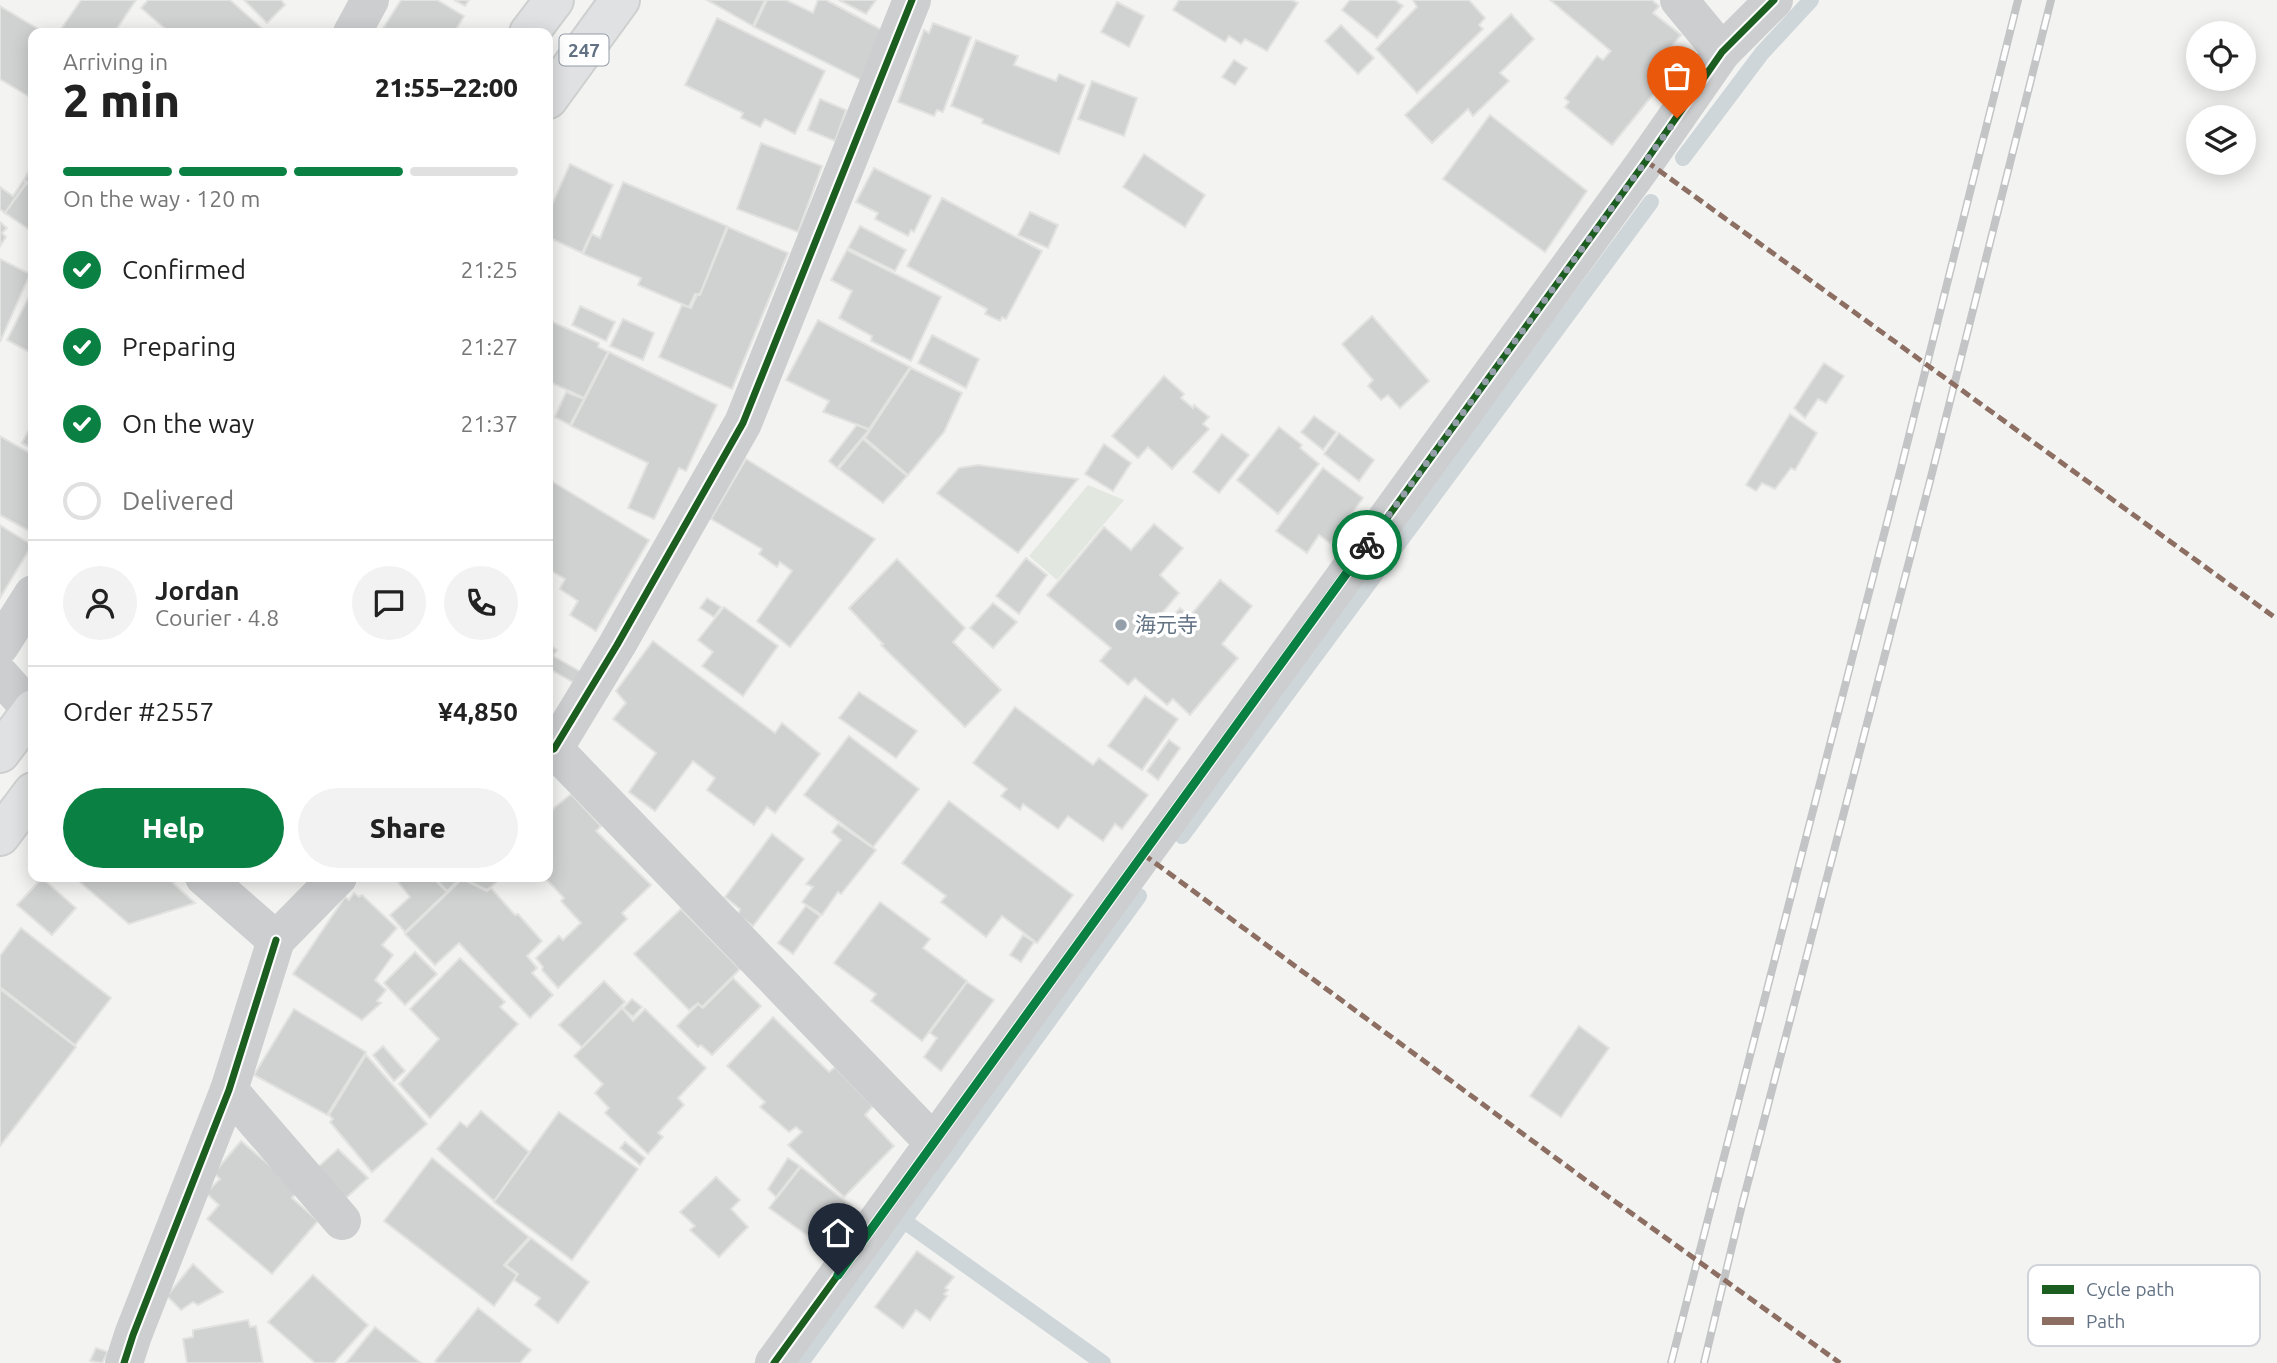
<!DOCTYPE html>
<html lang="en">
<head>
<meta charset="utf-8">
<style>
  :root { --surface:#fff; --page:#f2f2f2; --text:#222; --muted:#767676; --line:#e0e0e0; --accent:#0b8043 }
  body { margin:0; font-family:Ubuntu,"Noto Sans JP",sans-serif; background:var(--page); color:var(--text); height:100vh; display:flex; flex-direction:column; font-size:26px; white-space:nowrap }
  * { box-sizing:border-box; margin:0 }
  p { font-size:23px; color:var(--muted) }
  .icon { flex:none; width:38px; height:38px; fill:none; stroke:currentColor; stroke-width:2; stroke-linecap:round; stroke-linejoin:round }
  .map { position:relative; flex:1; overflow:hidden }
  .panel { position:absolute; left:28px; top:28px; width:525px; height:854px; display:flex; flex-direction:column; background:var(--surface); border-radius:14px; box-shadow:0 4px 18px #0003 }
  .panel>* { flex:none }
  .tools { position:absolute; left:2186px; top:21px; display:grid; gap:14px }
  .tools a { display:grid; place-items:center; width:70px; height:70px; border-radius:50%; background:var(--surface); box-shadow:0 4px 18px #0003; font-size:35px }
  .pin { position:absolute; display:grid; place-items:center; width:60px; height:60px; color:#fff; margin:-72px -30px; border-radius:50% 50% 50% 0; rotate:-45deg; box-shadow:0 0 7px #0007 }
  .pin .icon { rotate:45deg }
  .courier { position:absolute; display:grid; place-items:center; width:70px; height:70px; margin:-35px; border:5px solid #0b8043; border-radius:50%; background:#fff; color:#222; box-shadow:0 2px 9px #0007 }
  .overview em { font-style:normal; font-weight:800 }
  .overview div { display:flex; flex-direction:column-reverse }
  .overview { display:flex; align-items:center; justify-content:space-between; height:119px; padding:0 35px }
  h1 { font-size:46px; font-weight:800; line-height:52px }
  .bar { display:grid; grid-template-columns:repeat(4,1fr); gap:10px 7px; align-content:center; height:84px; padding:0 35px }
  .bar i { height:9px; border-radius:5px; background:var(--line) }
  .bar .selected { background:var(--accent) }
  .bar p { grid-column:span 4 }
  .line { display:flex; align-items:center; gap:18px; padding:0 35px; border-top:2px solid var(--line) }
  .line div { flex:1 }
  .round { display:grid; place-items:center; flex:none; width:74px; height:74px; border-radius:37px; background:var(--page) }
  ol { padding:0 35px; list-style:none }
  li { display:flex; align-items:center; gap:21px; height:77px }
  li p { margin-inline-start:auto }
  li .icon { padding:7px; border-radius:50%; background:var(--accent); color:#fff; stroke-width:4 }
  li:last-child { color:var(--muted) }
  li i { width:38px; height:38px; border:4px solid var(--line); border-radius:50% }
  .primary-button { display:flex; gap:14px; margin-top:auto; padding:14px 35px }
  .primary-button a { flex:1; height:80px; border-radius:42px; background:var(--accent); color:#fff; font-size:28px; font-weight:800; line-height:80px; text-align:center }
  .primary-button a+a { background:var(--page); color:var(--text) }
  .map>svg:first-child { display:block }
  .green { fill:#e2e7df }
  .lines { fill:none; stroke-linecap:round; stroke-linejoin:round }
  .stream { stroke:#cfd6d9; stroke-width:16 }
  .building { fill:#d0d1d1; stroke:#e2e3e1; stroke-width:2 }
  .highway-casing { stroke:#ced0d0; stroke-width:42 }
  .minor { stroke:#cdcecf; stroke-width:38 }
  .highway { stroke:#e0e1e2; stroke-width:38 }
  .rail-casing { stroke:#c3c4c5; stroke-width:8 }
  .rail { stroke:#fff; stroke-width:5; stroke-dasharray:16; stroke-linecap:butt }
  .quiet { stroke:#8d6e63; stroke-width:5; stroke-dasharray:10 5; stroke-linecap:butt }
  .cycleway-casing { stroke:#fff; stroke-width:11 }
  .cycleway { stroke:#1b5e20; stroke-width:7 }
  .done { stroke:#959faa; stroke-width:7; stroke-dasharray:0 12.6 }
  .route { stroke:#0b8043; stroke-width:9 }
  .poi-dot { fill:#959faa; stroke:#fff; stroke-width:2.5 }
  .labels { text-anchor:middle; stroke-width:7; stroke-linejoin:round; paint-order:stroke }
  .shield { fill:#fff; stroke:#919ca8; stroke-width:2 }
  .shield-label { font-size:19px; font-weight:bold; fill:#627183 }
  .poi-label { font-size:21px; fill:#627183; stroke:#fff; text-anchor:start }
  .key { fill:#fff; stroke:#d0d4da; stroke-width:2 }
  .key-label { font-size:19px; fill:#627183 }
</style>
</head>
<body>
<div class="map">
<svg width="2277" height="1363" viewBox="0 0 2277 1363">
  <rect width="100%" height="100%" fill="#f3f4f1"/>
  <path class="green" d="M1088,485L1124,500L1057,580L1029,556Z"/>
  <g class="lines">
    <g class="stream">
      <path d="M1683,158L1762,53L1811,0"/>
      <path d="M1182,836L1651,202"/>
      <path d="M904,1221L1103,1363"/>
      <path d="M801,1363L1139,896"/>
    </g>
  </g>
  <g class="building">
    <path d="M81,0H136L114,33H67L61,29Z"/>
    <path d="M148,0H230L265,31L263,33H170L141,8Z"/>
    <path d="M244,0H281L285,5L267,23Z"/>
    <path d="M401,0H437L464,16L454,33H380Z"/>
    <path d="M454,0H469L465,6Z"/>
    <path d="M707,0H765L753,26Z"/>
    <path d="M767,0H786L813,13L818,0H826L882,30L861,80L754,27Z"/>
    <path d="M839,0H876L866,14Z"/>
    <path d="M1179,0H1292L1298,3L1267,51L1245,39L1241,44L1229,36L1225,42L1173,10Z"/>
    <path d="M1350,0H1395L1403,6L1377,38L1342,10Z"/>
    <path d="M1413,0H1469L1485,18L1479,25L1483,29L1417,93L1376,49L1417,7Z"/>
    <path d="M1550,0H1652L1659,6L1653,13L1681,35L1670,48L1682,59L1612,145L1565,107L1569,102L1565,98L1597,56L1603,60L1611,51Z"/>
    <path d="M1117,2L1144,16L1129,47L1101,32Z"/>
    <path d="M0,6L45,33H33V99L0,79Z"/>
    <path d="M1511,14L1534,39L1500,73L1509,81L1473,116L1468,109L1432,143L1405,115Z"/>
    <path d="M717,18L825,71L795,134L765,119L760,127L741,118L743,113L685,85Z"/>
    <path d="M933,23L971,37L943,112L937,110L934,116L898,102L924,30L929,33Z"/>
    <path d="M1341,25L1374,58L1358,74L1325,41Z"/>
    <path d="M976,40L1018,56L1014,65L1056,81L1059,74L1085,85L1059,154L982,123L983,119L951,106Z"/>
    <path d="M1234,60L1247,68L1235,85L1222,77Z"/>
    <path d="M1092,81L1137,98L1124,136L1078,119Z"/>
    <path d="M820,99L846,110L835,141L808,130Z"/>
    <path d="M1490,115L1587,191L1545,252L1443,179Z"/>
    <path d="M761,143L822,166L798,232L737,209Z"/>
    <path d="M1144,154L1205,195L1185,227L1123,187Z"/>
    <path d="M33,163V186L24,180Z"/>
    <path d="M570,164L613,185L582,253L548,237V214Z"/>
    <path d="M874,168L931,196L914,232L911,230L908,236L875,219L878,213L856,202Z"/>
    <path d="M23,181L26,182L5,213L0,209V187L13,196Z"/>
    <path d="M623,182L727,226L700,294H695L689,307L638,285L641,278L583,254L592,234L600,238Z"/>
    <path d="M27,183L33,187V232L5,213Z"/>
    <path d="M942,198L1042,251L1006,319L1002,317L1000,321L985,314L987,309L907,266Z"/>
    <path d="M1030,212L1058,225L1048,248L1018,235Z"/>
    <path d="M0,222L7,228L2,233L6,237L0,246Z"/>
    <path d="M860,226L906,250L895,271L848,248Z"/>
    <path d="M728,227L788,253L732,389L659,357L682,305L691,308L697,295H700Z"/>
    <path d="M847,250L941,297L911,361L871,341L872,336L839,318L852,291L831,280Z"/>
    <path d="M0,259L30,274L0,342Z"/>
    <path d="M33,289V354L7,340Z"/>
    <path d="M580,306L615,322L606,341L572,325Z"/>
    <path d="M1372,316L1429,381L1400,408L1388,395L1381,400L1368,386L1373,380L1342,344Z"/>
    <path d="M623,319L654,333L643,360L610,346Z"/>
    <path d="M548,320L599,343L598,347L608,352L584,398L548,381Z"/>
    <path d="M818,320L910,367L869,429L823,412L829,401L786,380Z"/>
    <path d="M932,335L979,359L966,388L918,363Z"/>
    <path d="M609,352L717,405L686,471L679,468L654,519L628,508L648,463L571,426Z"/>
    <path d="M1824,363L1844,376L1826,403L1818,399L1805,418L1794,408Z"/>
    <path d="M911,368L962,393L944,432L908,475L865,438Z"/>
    <path d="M1164,376L1184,394L1181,398L1193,408L1194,405L1209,417L1203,424L1209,429L1172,469L1148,447L1138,458L1112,436Z"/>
    <path d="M566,392L584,399L570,425L555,417Z"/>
    <path d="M1790,414L1817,433L1795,470L1791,468L1775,489L1762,483L1756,491L1746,485Z"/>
    <path d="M1314,416L1336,432L1323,450L1301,432Z"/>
    <path d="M33,422V449L22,443Z"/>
    <path d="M857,425L869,430L837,468L829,461Z"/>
    <path d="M1279,427L1302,445L1300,448L1319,464L1278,514L1237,480Z"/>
    <path d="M1339,433L1374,460L1359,481L1324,454Z"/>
    <path d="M1222,434L1249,455L1219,493L1193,472Z"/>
    <path d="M0,436L33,455V533L0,515Z"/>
    <path d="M863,439L907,476L883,503L839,469Z"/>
    <path d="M1104,444L1131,463L1113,491L1085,474Z"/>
    <path d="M746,459L875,539L790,647L757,621L792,571L780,562L777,567L759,554L762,549L711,519Z"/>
    <path d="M978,465L1078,479L1018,553L937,493L959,468Z"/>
    <path d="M1323,468L1363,498L1330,543L1319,535L1307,553L1276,531Z"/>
    <path d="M548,479L649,540L596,631L570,615L578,601L560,589L565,579L548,569Z"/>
    <path d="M1154,524L1183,548L1160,575L1179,593L1157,619L1164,626L1180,608L1190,616L1220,580L1252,606L1222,644L1238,658L1190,715L1173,699L1167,705L1135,678L1128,685L1100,661L1111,648L1047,595L1104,527L1131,550Z"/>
    <path d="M0,525L32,545L0,598Z"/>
    <path d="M1026,558L1047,575L1019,614L996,596Z"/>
    <path d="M897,559L965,628L953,642L1001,690L965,727L881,645L883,644L849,608Z"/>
    <path d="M707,598L721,607L714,617L700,608Z"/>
    <path d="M993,603L1017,622L993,648L970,628Z"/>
    <path d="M724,607L778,646L743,696L702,666L713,652L698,640Z"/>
    <path d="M653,641L775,733L782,723L820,754L775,813L767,807L754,825L707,790L715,778L693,761L655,811L629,792L656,753L613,719L626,703L616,691Z"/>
    <path d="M548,644L557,650L548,663Z"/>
    <path d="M553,656L583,673L576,684L548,668V664Z"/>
    <path d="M859,692L917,731L896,758L839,718Z"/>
    <path d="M1145,696L1178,719L1142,770L1108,746Z"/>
    <path d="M1015,707L1093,765L1099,758L1148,795L1122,829L1115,824L1103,841L1068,816L1058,829L1023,804L1020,810L1001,796L1007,789L973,763Z"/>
    <path d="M849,736L919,789L873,847L804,795Z"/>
    <path d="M1169,740L1180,748L1158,780L1147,771Z"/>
    <path d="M571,794L601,826L596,831L651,885L622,913L627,919L558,988L542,970L543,967L536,958L559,936L563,940L581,923L561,901L564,898L544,877H548V818L554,808Z"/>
    <path d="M949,801L1073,895L1037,943L1002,916L986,937L941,902L946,896L902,863Z"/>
    <path d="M838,824L876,850L841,894L838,892L822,915L802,902L813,887L806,884L841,840L832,832Z"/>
    <path d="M772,834L804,859L753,926L738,915L740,909L725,897Z"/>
    <path d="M74,877H174L177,880L173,883L195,903L129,924Z"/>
    <path d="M394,877H432L447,892L405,932L390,915L410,897Z"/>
    <path d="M434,877H502L487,890L461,877L447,891Z"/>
    <path d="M42,878L76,908L52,935L17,905Z"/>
    <path d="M462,879L487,891L491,888L515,915L518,914L542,941L527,956L537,968L532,973L553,995L530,1018L459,943L435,965L405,934Z"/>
    <path d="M354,893L359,897L362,895L397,928L382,945L393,955L375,980L386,990L377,1001L381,1003L362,1020L293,974L345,897L349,900Z"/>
    <path d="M880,902L930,939L923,948L967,981L922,1041L871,1001L876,994L834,963Z"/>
    <path d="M806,906L820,916L793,954L778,943Z"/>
    <path d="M681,909L740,969L702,1007L698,1003L689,1010L634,954Z"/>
    <path d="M21,928L111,998L75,1045L0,987V956Z"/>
    <path d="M1023,935L1034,942L1021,962L1010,955Z"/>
    <path d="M415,952L437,974L405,1005L384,983Z"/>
    <path d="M460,958L505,1002L500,1007L518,1024L430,1118L399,1084L439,1039L410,1009Z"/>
    <path d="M733,978L761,1006L712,1055L701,1045L698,1047L677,1026L698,1004L703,1008Z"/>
    <path d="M604,981L625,1002L582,1047L559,1025Z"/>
    <path d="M967,982L994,1000L941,1071L924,1057L937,1038L930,1033Z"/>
    <path d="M0,989L76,1047L0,1146Z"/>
    <path d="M632,999L642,1007L633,1017L623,1008Z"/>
    <path d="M622,1008L633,1021L645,1009L706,1068L678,1098L684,1105L658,1133L663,1137L648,1154L605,1113L609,1108L595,1093L603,1084L574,1056Z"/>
    <path d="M294,1009L366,1052L327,1115L254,1075Z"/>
    <path d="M773,1017L829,1072L835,1067L873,1106L865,1115L894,1146L844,1197L788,1145L802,1132L796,1127L789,1132L760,1107L765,1102L727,1066Z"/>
    <path d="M1579,1026L1609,1048L1561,1117L1530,1096Z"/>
    <path d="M383,1046L405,1071L394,1081L373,1055Z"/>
    <path d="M366,1055L427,1124L372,1172L330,1122L333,1119L329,1115Z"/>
    <path d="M481,1111L529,1152L494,1201L437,1149L460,1122L467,1127Z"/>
    <path d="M559,1112L638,1169L572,1260L494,1202Z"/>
    <path d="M241,1141L299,1190L292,1198L318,1221L272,1274L207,1219L219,1205L206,1193L220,1179L214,1173Z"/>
    <path d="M625,1142L645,1158L640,1165L620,1148Z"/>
    <path d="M338,1149L368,1178L346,1198L317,1168Z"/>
    <path d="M432,1158L529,1237L504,1265L517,1275L494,1306L384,1221Z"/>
    <path d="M788,1158L800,1166L776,1197L768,1189Z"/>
    <path d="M801,1167L852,1206L822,1246L769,1208Z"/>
    <path d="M716,1177L740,1200L731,1209L748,1227L719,1257L690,1230L695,1226L680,1212Z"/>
    <path d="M531,1238L589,1282L558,1323L535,1305L540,1298L514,1280L518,1274L506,1265Z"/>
    <path d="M917,1251L954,1277L945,1288L948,1290L944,1294L947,1296L930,1320L916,1310L903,1328L875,1307Z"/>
    <path d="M193,1264L223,1292L198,1305L193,1302L181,1310L167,1296Z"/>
    <path d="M313,1275L368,1325L334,1363H315L268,1322Z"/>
    <path d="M478,1308L531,1350L520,1363H438L435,1361Z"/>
    <path d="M248,1320L250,1327L256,1326L263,1363H187L183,1339L193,1337V1330Z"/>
    <path d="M375,1327L421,1363H346Z"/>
    <path d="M96,1348L108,1352L102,1363L90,1361Z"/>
  </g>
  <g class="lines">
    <g class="highway-casing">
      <g id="highway">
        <path d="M529,33L554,0"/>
        <path d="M548,99L620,0"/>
        <path d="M0,753L33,709"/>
        <path d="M0,836L33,792"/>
      </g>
    </g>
    <g class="minor">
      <path d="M1679,0L1722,52"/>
      <path d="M352,33L370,0"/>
      <path d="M0,646L33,594"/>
      <path d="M0,675L33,712"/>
      <path d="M554,749L934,1143"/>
      <path d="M548,750L554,749L617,645L743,423L912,0"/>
      <path d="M204,877L276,940L338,877"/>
      <path d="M229,1090L342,1221"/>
      <path d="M124,1363L133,1335L229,1090L276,940"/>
      <path d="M774,1363L1646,161L1722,52L1774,0"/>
    </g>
    <use href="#highway" class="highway"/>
    <g class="rail-casing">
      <g id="rail">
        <path d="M1671,1363L1901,468L2018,0"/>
        <path d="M1704,1363L1741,1209L1931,477L2051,0"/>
      </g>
    </g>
    <use href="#rail" class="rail"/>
    <g class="quiet">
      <path d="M1646,161L2277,619"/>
      <path d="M1143,854L1606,1195L1840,1363"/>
    </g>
    <g class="cycleway-casing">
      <g id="cycleway">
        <path d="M548,750L554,749L617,645L743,423L912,0"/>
        <path d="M124,1363L133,1335L229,1090L276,940"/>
        <path d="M774,1363L1646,161L1722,52L1774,0"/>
      </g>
    </g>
    <use href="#cycleway" class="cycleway"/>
  </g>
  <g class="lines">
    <path class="done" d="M1367,545L1677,118"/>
    <path class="route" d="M838,1275L1367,545"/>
  </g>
  <circle class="poi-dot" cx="1121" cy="625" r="7"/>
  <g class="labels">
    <rect class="shield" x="559.5" y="34.5" width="49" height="31" rx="5"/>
    <g class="shield-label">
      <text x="584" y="57">247</text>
    </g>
    <g class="poi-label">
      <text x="1135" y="632">海元寺</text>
    </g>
  </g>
  <rect x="2028" y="1265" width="232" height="81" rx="10" class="key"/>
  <rect x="2042" y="1285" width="32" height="9" fill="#1b5e20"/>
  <rect x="2042" y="1317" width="32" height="8" fill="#8d6e63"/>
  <g class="key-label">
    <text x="2086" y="1296">Cycle path</text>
    <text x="2086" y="1328">Path</text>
  </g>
</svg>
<div class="tools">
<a><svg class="icon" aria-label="locate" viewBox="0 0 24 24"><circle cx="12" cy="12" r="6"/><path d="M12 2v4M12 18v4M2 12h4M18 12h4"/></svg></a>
<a><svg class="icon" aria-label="layers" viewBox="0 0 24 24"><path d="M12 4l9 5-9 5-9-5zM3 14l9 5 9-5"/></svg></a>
</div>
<div class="pin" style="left:1677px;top:118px;background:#ea580c"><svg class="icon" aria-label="bag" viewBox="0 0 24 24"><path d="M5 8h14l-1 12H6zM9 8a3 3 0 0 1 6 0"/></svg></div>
<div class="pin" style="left:838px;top:1275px;background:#1f2937"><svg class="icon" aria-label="home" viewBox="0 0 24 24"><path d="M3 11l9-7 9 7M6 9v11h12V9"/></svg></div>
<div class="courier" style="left:1367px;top:545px"><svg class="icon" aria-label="bike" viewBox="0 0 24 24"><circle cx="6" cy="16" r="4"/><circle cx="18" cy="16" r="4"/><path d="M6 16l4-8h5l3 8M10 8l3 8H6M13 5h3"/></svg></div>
<section class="panel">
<div class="overview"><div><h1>2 min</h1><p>Arriving in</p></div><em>21:55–22:00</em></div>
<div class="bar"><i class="selected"></i><i class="selected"></i><i class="selected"></i><i></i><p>On the way · 120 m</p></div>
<ol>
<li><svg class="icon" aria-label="check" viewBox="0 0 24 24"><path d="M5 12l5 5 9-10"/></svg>Confirmed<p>21:25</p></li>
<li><svg class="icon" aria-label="check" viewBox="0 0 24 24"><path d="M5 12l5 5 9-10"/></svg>Preparing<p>21:27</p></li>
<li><svg class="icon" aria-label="check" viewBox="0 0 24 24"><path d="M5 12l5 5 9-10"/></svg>On the way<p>21:37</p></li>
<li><i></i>Delivered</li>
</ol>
<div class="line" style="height:126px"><a class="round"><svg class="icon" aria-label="person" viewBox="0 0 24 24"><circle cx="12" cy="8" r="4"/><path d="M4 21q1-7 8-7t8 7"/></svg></a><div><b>Jordan</b><p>Courier · 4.8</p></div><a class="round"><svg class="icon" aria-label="chat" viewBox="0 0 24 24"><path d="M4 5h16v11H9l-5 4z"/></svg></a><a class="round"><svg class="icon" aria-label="phone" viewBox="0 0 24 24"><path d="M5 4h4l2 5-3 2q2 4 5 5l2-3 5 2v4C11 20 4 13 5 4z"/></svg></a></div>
<div class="line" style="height:91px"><div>Order #2557</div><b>¥4,850</b></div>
<div class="primary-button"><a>Help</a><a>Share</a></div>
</section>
</div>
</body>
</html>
